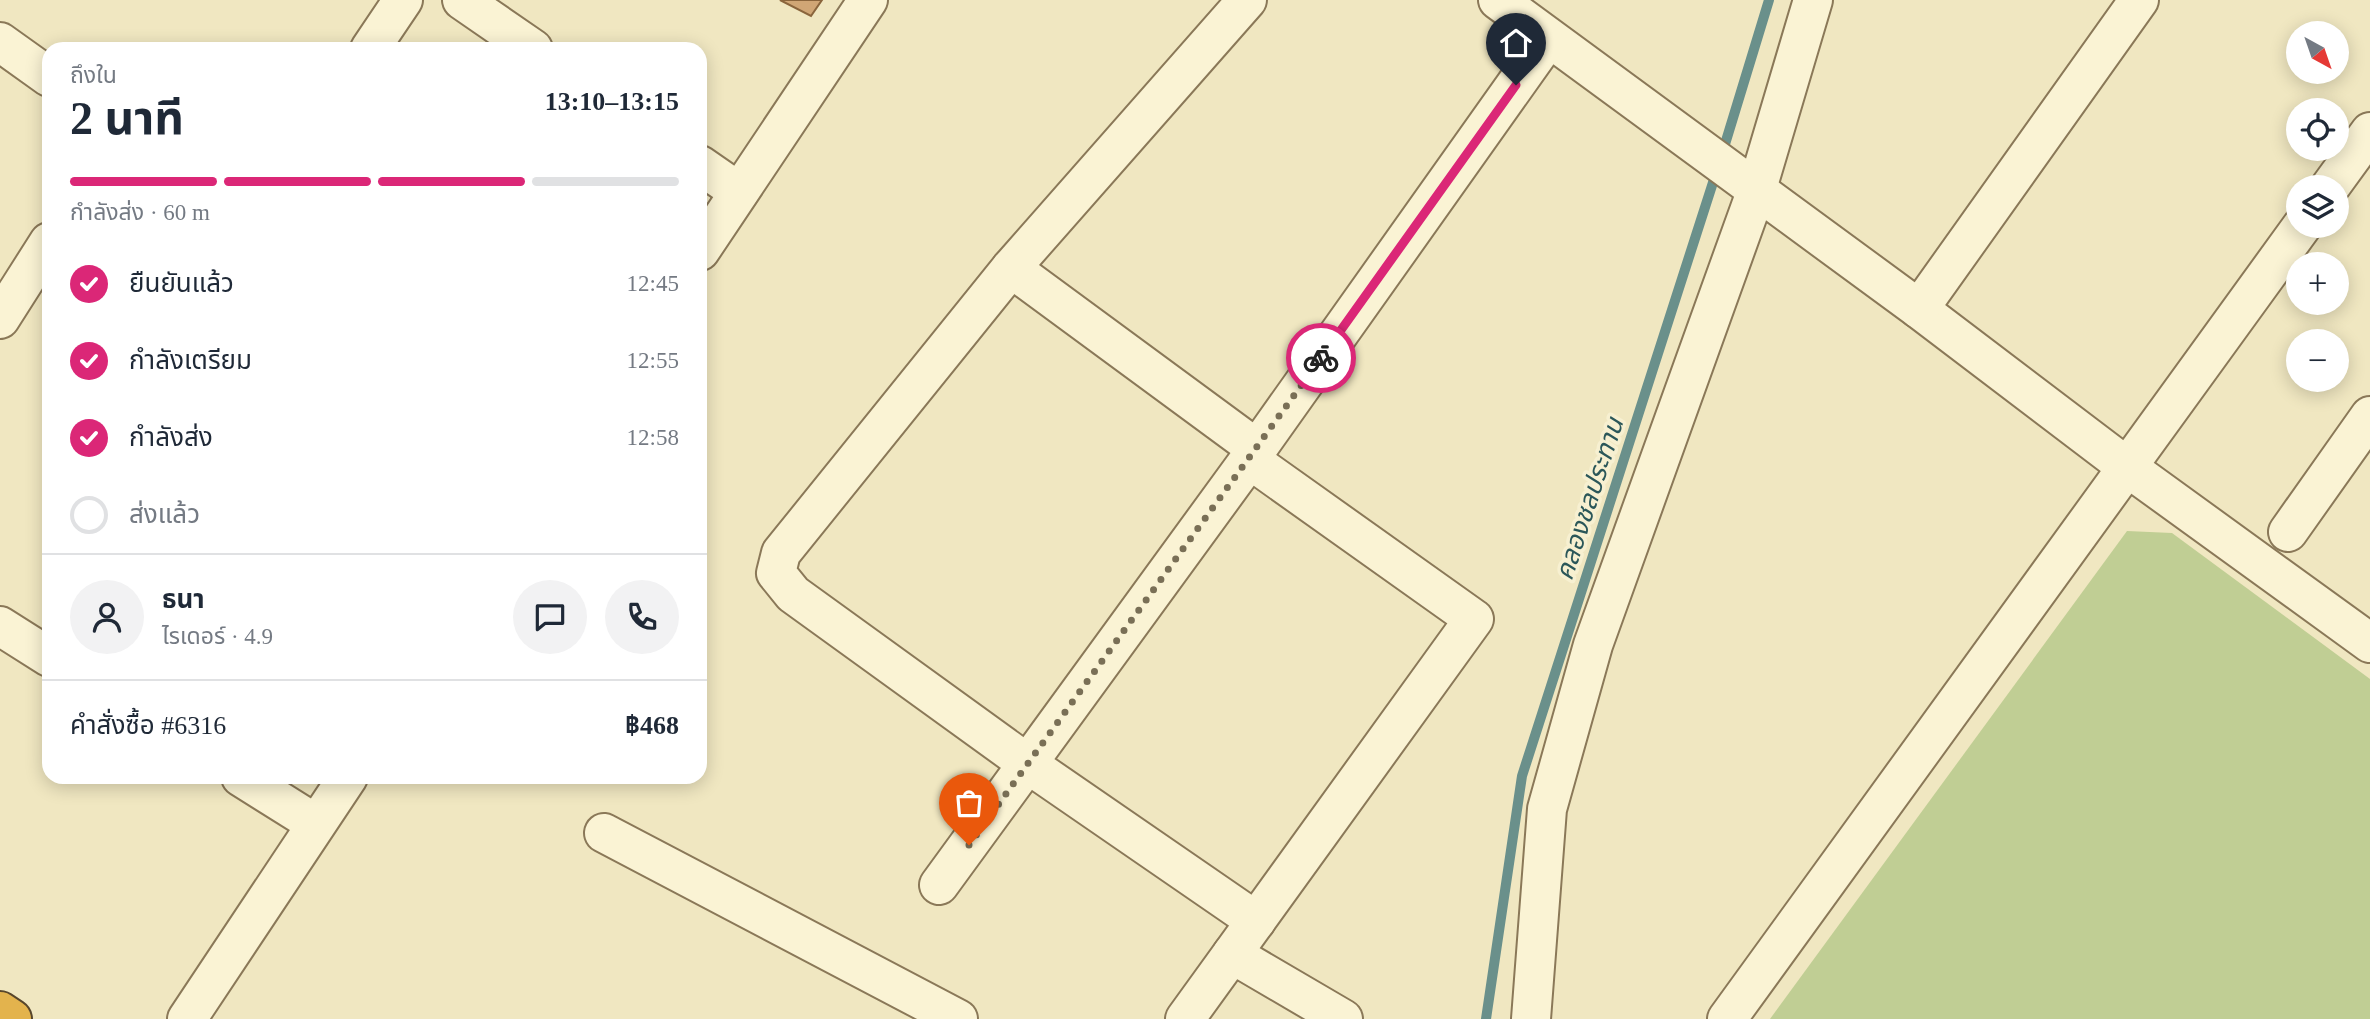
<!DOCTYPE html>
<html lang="th">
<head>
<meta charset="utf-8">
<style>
  :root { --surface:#fff; --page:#f2f2f3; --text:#1f2937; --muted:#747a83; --line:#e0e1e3; --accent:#db2777 }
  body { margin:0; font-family:"Times New Roman","Noto Sans Thai",serif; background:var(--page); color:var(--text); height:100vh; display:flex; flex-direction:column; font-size:26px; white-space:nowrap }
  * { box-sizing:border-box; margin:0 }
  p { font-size:23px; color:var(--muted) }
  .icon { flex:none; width:38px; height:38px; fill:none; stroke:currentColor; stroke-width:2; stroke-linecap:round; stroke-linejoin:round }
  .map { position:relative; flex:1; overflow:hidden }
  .panel { position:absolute; left:42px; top:42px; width:665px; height:742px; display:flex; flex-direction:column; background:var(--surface); border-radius:21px; box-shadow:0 4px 18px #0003 }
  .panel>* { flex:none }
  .needle { width:46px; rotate:140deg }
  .tools { position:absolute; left:2286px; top:21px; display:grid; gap:14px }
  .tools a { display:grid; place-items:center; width:63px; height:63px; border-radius:50%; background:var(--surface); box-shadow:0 4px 18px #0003; font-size:35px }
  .pin { position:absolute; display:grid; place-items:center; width:60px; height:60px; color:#fff; margin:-72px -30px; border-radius:50% 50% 50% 0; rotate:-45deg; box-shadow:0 0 7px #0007 }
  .pin .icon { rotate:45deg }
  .courier { position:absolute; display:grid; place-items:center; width:70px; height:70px; margin:-35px; border:5px solid #db2777; border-radius:50%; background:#fff; color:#222; box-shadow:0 2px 9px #0007 }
  .overview em { font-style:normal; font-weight:700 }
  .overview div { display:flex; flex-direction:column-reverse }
  .overview { display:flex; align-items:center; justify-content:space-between; height:119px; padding:0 28px }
  h1 { font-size:46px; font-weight:700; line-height:52px }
  .bar { display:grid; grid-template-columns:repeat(4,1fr); gap:10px 7px; align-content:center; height:84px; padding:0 28px }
  .bar i { height:9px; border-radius:5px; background:var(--line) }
  .bar .selected { background:var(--accent) }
  .bar p { grid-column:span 4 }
  .line { display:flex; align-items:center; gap:18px; padding:0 28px; border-top:2px solid var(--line) }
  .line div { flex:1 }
  .round { display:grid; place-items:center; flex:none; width:74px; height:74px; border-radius:37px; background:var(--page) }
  ol { padding:0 28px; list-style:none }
  li { display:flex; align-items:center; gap:21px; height:77px }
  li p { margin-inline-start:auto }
  li .icon { padding:7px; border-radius:50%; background:var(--accent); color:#fff; stroke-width:4 }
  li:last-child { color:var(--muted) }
  li i { width:38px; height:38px; border:4px solid var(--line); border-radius:50% }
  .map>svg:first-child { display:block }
  .green { fill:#c0ce94 }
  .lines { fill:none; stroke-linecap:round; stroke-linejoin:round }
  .stream { stroke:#6a908b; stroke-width:10 }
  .building { fill:#d0a675; stroke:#8a653c; stroke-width:2 }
  .minor-casing { stroke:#8a7858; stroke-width:42 }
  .highway-casing { stroke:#57462c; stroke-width:42 }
  .minor { stroke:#faf3d4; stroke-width:38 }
  .highway { stroke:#e3b34d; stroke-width:38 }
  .done { stroke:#796f56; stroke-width:7; stroke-dasharray:0 12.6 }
  .route { stroke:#db2777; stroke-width:9 }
  .labels { text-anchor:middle; stroke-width:7; stroke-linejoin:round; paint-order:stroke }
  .water-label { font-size:26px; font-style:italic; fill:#2b5759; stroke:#f7f0d1 }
</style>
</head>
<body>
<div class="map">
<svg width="2370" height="1019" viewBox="0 0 2370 1019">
  <rect width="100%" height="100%" fill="#f0e7c1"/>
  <path class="green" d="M2127,531L2172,533L2370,679V1019H1770Z"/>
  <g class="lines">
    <g class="stream">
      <path d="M1722,154L1769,0"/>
      <path d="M1486,1019L1522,776L1717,170"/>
    </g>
  </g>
  <path class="building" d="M780,0H822L811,16Z"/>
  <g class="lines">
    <g class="minor-casing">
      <g id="minor">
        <path d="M462,0L533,49"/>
        <path d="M1247,0L1011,268L781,553L776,573L793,594L1028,764L1256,921"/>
        <path d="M1498,0L1919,309L2127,467L2370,643"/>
        <path d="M0,42L49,77"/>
        <path d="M370,49L403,0"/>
        <path d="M700,165L739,192"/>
        <path d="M2330,187L2370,132"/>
        <path d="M700,251L868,0"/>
        <path d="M1011,268L1257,449"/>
        <path d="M1919,309L2139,0"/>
        <path d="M0,319L49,242"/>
        <path d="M2288,532L2370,416"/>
        <path d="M0,626L49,657"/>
        <path d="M241,777L316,824"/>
        <path d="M604,833L958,1019"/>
        <path d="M939,885L1257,449L1548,39"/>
        <path d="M1232,954L1343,1019"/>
        <path d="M187,1019L348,777"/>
        <path d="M1185,1019L1474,619L1249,459"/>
        <path d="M1531,1019L1547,809L1593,645L1756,192L1813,0"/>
        <path d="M1727,1019L2302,226"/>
      </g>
    </g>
    <g class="highway-casing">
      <path id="highway" d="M0,1011L12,1019"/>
    </g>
    <use href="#minor" class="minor"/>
    <use href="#highway" class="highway"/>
  </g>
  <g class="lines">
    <path class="done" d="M969,845L1321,358"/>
    <path class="route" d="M1321,358L1516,85"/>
  </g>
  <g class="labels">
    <g class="water-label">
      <text transform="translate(1589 499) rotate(-72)" y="9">คลองชลประทาน</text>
    </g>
  </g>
</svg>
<div class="tools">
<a><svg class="needle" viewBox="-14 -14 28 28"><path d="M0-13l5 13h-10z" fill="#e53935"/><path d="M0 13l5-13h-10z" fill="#747a83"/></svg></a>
<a><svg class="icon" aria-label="locate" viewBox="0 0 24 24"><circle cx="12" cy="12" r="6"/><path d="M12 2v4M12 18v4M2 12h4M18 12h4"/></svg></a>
<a><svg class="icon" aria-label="layers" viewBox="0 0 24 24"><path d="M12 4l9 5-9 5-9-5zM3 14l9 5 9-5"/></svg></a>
<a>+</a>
<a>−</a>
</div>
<div class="pin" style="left:969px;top:845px;background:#ea580c"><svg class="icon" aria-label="bag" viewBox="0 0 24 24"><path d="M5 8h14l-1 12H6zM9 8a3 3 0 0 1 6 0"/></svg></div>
<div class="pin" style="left:1516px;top:85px;background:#1f2937"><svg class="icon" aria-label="home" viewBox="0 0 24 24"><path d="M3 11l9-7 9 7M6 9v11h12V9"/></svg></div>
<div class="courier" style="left:1321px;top:358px"><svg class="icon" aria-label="bike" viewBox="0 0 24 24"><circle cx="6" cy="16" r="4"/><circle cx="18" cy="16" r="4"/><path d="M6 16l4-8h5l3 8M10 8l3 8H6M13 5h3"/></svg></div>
<section class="panel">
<div class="overview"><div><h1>2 นาที</h1><p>ถึงใน</p></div><em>13:10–13:15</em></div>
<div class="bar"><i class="selected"></i><i class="selected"></i><i class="selected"></i><i></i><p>กำลังส่ง · 60 m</p></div>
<ol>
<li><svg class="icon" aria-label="check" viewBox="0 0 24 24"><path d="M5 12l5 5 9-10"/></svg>ยืนยันแล้ว<p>12:45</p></li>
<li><svg class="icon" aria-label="check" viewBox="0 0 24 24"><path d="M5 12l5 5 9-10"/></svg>กำลังเตรียม<p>12:55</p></li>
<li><svg class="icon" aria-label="check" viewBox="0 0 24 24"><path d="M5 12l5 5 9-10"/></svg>กำลังส่ง<p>12:58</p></li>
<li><i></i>ส่งแล้ว</li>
</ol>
<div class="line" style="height:126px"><a class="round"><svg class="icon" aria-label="person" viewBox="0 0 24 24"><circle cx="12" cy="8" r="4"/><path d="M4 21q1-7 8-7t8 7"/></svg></a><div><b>ธนา</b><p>ไรเดอร์ · 4.9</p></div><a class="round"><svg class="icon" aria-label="chat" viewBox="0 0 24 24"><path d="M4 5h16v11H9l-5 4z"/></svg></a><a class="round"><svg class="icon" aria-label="phone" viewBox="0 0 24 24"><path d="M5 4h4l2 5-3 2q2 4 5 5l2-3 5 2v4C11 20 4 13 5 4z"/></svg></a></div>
<div class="line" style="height:91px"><div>คำสั่งซื้อ #6316</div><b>฿468</b></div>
</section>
</div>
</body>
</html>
